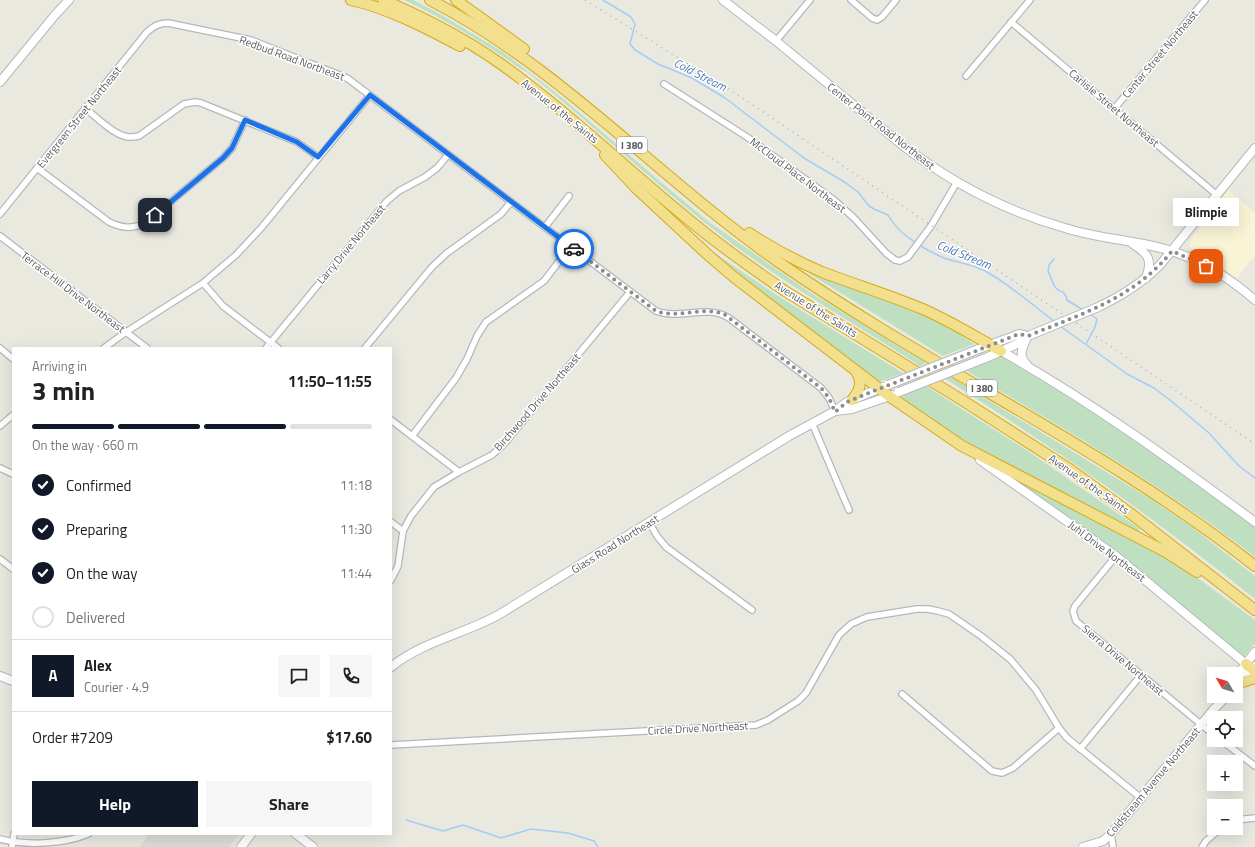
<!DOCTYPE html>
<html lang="en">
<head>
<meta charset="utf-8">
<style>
  :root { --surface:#fff; --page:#f6f6f6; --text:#222; --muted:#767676; --line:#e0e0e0; --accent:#111827 }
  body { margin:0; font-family:"Titillium Web",sans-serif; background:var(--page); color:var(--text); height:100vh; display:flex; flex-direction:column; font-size:15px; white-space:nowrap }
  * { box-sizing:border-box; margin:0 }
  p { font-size:13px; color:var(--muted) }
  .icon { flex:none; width:22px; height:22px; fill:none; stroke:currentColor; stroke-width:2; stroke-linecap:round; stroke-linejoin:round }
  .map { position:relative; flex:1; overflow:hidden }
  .drawer { position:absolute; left:12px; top:347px; width:380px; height:488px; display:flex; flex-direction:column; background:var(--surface); border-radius:0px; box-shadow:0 4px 16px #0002 }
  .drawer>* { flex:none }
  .needle { width:26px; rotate:308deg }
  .fabs { position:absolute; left:1207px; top:667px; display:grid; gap:8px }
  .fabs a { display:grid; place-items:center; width:36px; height:36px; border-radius:0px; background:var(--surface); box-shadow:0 4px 16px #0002; font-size:20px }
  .pin { position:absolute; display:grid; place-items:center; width:34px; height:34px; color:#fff; margin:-17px; border-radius:8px; box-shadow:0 2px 6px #0006 }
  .courier { position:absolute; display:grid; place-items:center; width:40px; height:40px; margin:-20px; border:3px solid #1a73e8; border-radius:50%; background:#fff; color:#222; box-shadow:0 1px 5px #0007 }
  .bubble { position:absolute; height:28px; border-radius:0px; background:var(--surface); box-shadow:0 4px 16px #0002; font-size:13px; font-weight:700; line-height:28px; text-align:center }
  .overview em { font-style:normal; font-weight:700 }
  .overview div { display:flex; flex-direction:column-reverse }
  .overview { display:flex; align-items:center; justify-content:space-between; height:68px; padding:0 20px }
  h1 { font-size:26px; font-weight:700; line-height:30px }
  .bar { display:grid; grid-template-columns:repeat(4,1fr); gap:6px 4px; align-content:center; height:48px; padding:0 20px }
  .bar i { height:5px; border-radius:3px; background:var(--line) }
  .bar .on { background:var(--accent) }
  .bar p { grid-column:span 4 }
  .line { display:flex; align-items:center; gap:10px; padding:0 20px; border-top:1px solid var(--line) }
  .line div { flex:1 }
  .round { display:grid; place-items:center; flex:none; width:42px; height:42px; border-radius:0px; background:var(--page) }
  ol { padding:0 20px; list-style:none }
  li { display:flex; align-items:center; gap:12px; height:44px }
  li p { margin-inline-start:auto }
  li .icon { padding:4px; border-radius:50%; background:var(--accent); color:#fff; stroke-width:4 }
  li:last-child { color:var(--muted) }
  li i { width:22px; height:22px; border:2px solid var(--line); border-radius:50% }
  .action { display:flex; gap:8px; margin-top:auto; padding:8px 20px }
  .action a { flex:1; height:46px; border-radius:0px; background:var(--accent); color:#fff; font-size:16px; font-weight:700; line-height:46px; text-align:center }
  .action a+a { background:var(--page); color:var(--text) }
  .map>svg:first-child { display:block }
  .commercial { fill:#faf4d6 }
  .industrial { fill:#dedcd8 }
  .green { fill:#bee0c1 }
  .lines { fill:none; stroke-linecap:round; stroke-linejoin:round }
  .stream { stroke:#a4ccf6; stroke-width:1.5 }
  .street-casing { stroke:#b6b7bc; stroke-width:8 }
  .secondary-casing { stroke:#b6b8be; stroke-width:10 }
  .highway-casing { stroke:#d6a815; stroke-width:12 }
  .street { stroke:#fff; stroke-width:5.5 }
  .secondary { stroke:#fff; stroke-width:8 }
  .highway { stroke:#f2e08f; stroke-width:10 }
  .rail { stroke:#b1b2b2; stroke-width:1.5; stroke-dasharray:1 5; stroke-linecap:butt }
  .secondary-bridge-casing { stroke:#b6b8be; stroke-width:10; stroke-linecap:butt }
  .secondary-bridge { stroke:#fff; stroke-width:8 }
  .done { stroke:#8c8d8d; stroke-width:4; stroke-dasharray:0 7.2 }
  .route { stroke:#1a73e8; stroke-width:5 }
  .labels { text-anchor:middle; stroke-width:3; stroke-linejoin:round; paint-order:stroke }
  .shield { fill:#fff; stroke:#8b8c90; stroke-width:1 }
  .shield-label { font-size:10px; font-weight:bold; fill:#595b60 }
  .street-label { font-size:11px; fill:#595b60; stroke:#fff }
  .water-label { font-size:12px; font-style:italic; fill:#4b77b6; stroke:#fff }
</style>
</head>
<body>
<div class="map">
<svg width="1255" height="847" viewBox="0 0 1255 847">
  <rect width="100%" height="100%" fill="#eae9e0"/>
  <path class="commercial" d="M1228,190L1255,213V255L1237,278L1208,258L1193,251L1190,246L1191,239Z"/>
  <path class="industrial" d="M149,834H239L229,847H139Z"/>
  <g class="green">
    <path d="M404,0H413L438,13L503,52L560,96L662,183L709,222L811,293L926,363L920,366C858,326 794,289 735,246C663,192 597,128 527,72L521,69C484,43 445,19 404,0Z"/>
    <path d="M716,254L778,296L903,373L877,383L715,255Z"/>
    <path d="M811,271L920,311L941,321L974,344L943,356L810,274Z"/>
    <path d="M1003,355L1125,433L1255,526V557C1164,486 1064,429 965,370Z"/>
    <path d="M949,376L1152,500L1189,525L1255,576V599C1156,519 1052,446 944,378Z"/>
    <path d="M926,386L1028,451L1140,529L1138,532C1077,501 1015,471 957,436C939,426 915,413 902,397V395Z"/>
    <path d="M1002,470L1133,537L1184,568L1255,620V643L1244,657Z"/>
  </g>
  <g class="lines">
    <g class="stream">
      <path d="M603,0L631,17L635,24L630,44L635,50L658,64L692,78L725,98L804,158L846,183L858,192L869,206L874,209L888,215C894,226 905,236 916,243"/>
      <path d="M919,245C927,250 935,254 944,258C958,263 972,264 985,271C1008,283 1034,306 1055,322"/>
      <path d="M1054,259L1049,265L1048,271C1052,279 1053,290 1063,292L1066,296L1067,300L1083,310"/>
      <path d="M1060,326L1127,374L1154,388L1170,400L1209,433L1239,466L1255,478"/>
      <path d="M1086,344L1095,327L1097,319L1090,314"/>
      <path d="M406,820L443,831L463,825L501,838L531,829L568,833L594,841L598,847"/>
    </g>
    <g class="street-casing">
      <g id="street">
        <path d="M851,0L872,18L877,20L882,17L896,0"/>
        <path d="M1011,22L1217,195"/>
        <path d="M776,41L810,0"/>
        <path d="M966,76L1030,0"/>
        <path d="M664,84L747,137L834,200L854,218L886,253L895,260L900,261L908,257L931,226L957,182"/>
        <path d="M85,108C95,116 112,133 124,136C129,138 134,137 139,136L184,104L195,102L201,103L297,142L318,157"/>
        <path d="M1114,109L1205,0"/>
        <path d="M37,168L109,222C122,228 130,229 144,224L223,158L232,148L245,120"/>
        <path d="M0,214L147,32C154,26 159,23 168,23L251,40L347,78L656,311C680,320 707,304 729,318L821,388L829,398L835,411"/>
        <path d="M545,227L569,196"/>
        <path d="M0,236L147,348"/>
        <path d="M203,283L223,306L278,348"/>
        <path d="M0,348L13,359"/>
        <path d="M104,348L126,332L203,283L236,255L262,227L370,95"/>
        <path d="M266,348L387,201L399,191L425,177L437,168L448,155"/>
        <path d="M365,348L432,267L447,253L501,214L511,202"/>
        <path d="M391,420L459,472"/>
        <path d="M812,423L849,510"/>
        <path d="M0,426L13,415"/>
        <path d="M412,436L456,378L467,359L477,336L486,322L544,281L570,247"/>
        <path d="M0,468L13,474"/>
        <path d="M391,522L403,531"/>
        <path d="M649,522L657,536L666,547L752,610"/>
        <path d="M1116,556L1075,606L1073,611L1076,621L1214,735"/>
        <path d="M0,559L13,569"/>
        <path d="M391,580L398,566L403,531L411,516L434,487L459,472L492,455L504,444L630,292"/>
        <path d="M902,694L992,771L1002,773L1013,768L1059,728"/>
        <path d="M1221,740L1255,766"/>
        <path d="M391,745L756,725L768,720L798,701L806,693L839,635L851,624L867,617L917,609H928L938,611L949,614L981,636L1010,659L1036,690L1059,728L1067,738L1141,798"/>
        <path d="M1080,749L1141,675"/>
        <path d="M1236,820L1255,818"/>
        <path d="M1111,834L1113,847"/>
        <path d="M0,839C26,846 64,844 88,834"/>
        <path d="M12,847L14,834"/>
        <path d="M1202,847L1206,841L1221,828"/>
      </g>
    </g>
    <g class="secondary-casing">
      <g id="secondary">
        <path d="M723,0L776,41L901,144C950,182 1005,211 1065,228C1102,240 1143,240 1180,254C1208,264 1233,281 1255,300"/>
        <path d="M0,82L55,15L69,0"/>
        <path d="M1133,244C1148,254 1153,259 1146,278"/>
        <path d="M1096,308C1120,297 1141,284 1160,265L1255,148"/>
        <path d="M1026,340C1021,350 1019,357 1027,365"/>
        <path d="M976,350L1014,336L1019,334L1028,336"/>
        <path d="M1001,351C1090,401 1173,461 1255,522"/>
        <path d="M988,357L1017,344L1028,336"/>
        <path d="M835,411L852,409L893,395"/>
        <path d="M980,460L1116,556L1246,664"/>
        <path d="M391,667C423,641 465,634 500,614L789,436L835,411L847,402L883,387"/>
        <path d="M0,676L13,681"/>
        <path d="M1236,677L1255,652"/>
        <path d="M1236,687L1255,666"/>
        <path d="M296,834L313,847"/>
        <path d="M241,847L251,834"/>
        <path d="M1083,847L1103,841L1111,834L1214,709L1227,696"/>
      </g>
    </g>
    <g class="highway-casing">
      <g id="highway">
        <path d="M351,0C388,8 426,28 460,46"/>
        <path d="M383,0C423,17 462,37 498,62C569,112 631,174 699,228C727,251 756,271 785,291L962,400L1071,470L1130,513L1255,610"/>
        <path d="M430,0C562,68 659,179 780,263C934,370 1107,449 1255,566"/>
        <path d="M456,0L524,49"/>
        <path d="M605,155L636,188L707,254L735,278L889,396L962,446L1166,552L1197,572"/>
        <path d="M749,233C772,248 796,261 822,272C856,285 892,296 925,310C952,322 976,337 1001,351"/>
        <path d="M852,400C860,391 863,382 856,371"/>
        <path d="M1246,664L1255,671"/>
        <path d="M1239,683L1255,678"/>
      </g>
    </g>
    <use href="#street" class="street"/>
    <use href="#secondary" class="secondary"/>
    <use href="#highway" class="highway"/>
    <path class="rail" d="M585,0L738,95L1255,444"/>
    <g class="secondary-bridge-casing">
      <g id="secondary-bridge">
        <path d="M1028,336L1096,308"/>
        <path d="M888,385L976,350"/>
        <path d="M899,392L988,357"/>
      </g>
    </g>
    <use href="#secondary-bridge" class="secondary-bridge"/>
  </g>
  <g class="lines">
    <path class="done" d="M574,249L656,311C678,319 702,306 724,314L821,388L829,398L835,412L847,402L866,394L1014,336L1019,334L1028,336C1083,313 1133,299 1172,251L1206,266"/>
    <path class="route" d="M155,215L223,158L232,148L245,120L297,142L318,157L370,95L574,249"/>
  </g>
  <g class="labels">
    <g class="shield">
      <rect x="617" y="137" width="30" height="16" rx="3"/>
      <rect x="967" y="380" width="30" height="16" rx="3"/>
    </g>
    <g class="shield-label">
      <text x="632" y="149">I 380</text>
      <text x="982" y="392">I 380</text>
    </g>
    <g class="street-label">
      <text transform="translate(1160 54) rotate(-50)" y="4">Center Street Northeast</text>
      <text transform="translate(292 58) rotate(20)" y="4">Redbud Road Northeast</text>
      <text transform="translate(1114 108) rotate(40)" y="4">Carlisle Street Northeast</text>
      <text transform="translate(560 111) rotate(39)" y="4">Avenue of the Saints</text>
      <text transform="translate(79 117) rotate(-51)" y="4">Evergreen Street Northeast</text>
      <text transform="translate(881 126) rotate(38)" y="4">Center Point Road Northeast</text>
      <text transform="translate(798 175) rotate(37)" y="4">McCloud Place Northeast</text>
      <text transform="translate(351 244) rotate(-50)" y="4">Larry Drive Northeast</text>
      <text transform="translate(73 292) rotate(37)" y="4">Terrace Hill Drive Northeast</text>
      <text transform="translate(816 309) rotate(32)" y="4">Avenue of the Saints</text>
      <text transform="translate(537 402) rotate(-49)" y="4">Birchwood Drive Northeast</text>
      <text transform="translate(1089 484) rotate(35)" y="4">Avenue of the Saints</text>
      <text transform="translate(615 544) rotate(-32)" y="4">Glass Road Northeast</text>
      <text transform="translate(1107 551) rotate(37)" y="4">Juhl Drive Northeast</text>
      <text transform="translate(1123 660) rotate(40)" y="4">Sierra Drive Northeast</text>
      <text transform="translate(698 728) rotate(-3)" y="4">Circle Drive Northeast</text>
      <text transform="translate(1153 782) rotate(-50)" y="4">Coldstream Avenue Northeast</text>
    </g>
    <g class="water-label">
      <text transform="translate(700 75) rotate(27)" y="4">Cold Stream</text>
      <text transform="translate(964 255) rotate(22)" y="4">Cold Stream</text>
    </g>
  </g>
</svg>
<div class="fabs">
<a><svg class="needle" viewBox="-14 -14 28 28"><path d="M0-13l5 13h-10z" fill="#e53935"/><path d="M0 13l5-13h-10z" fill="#767676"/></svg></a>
<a><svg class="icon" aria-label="locate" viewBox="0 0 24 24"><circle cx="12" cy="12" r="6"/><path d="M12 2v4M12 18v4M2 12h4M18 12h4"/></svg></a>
<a>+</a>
<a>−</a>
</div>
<div class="pin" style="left:1206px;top:266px;background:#ea580c"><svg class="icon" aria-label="bag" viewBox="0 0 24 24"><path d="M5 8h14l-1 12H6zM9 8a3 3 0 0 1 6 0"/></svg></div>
<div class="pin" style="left:155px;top:215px;background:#1f2937"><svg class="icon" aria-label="home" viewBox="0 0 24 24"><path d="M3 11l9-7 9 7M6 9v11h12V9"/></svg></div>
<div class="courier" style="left:574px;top:249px"><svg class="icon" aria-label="car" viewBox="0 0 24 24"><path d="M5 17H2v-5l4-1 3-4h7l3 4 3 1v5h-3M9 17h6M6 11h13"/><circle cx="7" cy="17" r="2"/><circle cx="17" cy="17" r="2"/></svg></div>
<div class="bubble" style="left:1173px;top:198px;width:66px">Blimpie</div>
<section class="drawer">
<div class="overview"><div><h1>3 min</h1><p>Arriving in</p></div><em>11:50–11:55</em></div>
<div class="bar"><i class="on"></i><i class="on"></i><i class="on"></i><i></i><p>On the way · 660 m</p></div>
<ol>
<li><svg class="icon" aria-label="check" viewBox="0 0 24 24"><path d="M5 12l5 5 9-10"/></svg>Confirmed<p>11:18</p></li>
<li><svg class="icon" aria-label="check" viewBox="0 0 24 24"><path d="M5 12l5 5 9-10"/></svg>Preparing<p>11:30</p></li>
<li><svg class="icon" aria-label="check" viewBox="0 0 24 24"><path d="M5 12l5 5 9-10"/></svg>On the way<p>11:44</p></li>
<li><i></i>Delivered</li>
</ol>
<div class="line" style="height:72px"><b class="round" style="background:var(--accent);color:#fff">A</b><div><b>Alex</b><p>Courier · 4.9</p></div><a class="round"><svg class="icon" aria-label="chat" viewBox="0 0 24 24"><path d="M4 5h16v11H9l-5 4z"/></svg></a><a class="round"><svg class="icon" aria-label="phone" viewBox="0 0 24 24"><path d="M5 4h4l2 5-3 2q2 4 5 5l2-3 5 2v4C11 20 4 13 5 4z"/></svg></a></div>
<div class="line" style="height:52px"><div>Order #7209</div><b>$17.60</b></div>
<div class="action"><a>Help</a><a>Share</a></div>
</section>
</div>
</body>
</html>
